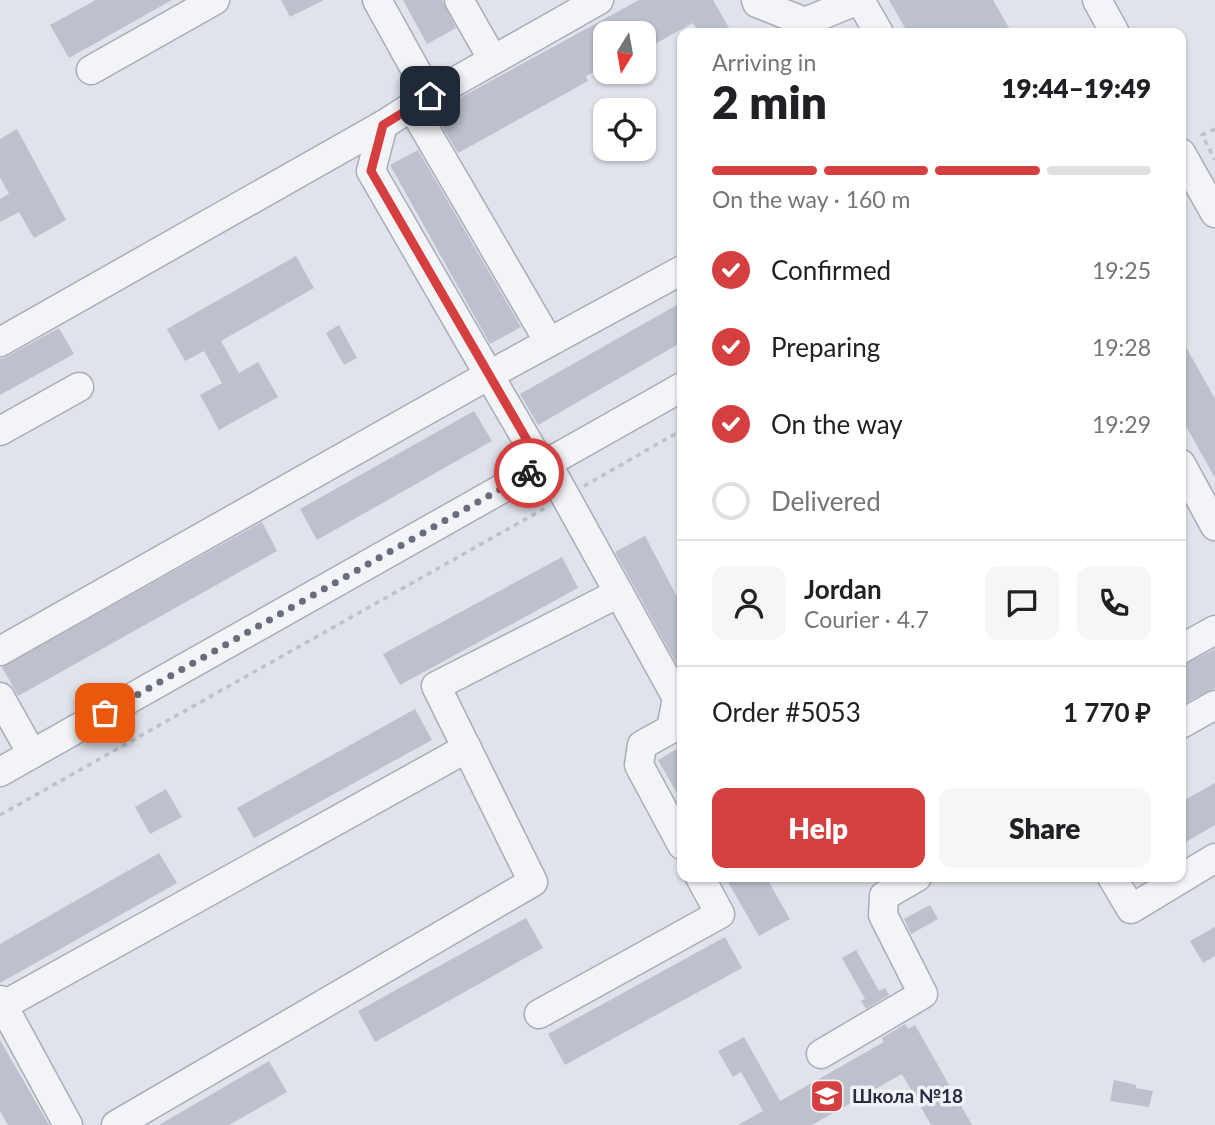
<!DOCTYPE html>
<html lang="en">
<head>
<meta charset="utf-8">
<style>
  :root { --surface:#fff; --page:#f6f6f6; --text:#202124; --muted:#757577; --line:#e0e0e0; --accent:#d53f40 }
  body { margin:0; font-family:Lato,sans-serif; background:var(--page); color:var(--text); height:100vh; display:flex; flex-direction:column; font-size:26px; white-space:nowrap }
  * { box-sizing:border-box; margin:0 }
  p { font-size:23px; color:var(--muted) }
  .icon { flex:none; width:38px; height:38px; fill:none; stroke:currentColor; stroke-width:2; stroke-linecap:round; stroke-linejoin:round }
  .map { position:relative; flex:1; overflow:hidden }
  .drawer { position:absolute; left:677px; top:28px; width:509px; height:854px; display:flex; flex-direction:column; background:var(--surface); border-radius:14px; box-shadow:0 2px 5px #0004 }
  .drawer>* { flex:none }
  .needle { width:46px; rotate:191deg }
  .tools { position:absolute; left:593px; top:21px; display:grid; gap:14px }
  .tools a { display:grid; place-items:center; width:63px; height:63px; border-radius:14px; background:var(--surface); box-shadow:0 2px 5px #0004; font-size:35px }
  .pin { position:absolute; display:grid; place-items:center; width:60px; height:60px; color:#fff; margin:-30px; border-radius:14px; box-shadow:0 4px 10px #0006 }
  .courier { position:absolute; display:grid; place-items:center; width:70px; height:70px; margin:-35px; border:5px solid #d53f40; border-radius:50%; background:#fff; color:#222; box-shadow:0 2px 9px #0007 }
  .summary em { font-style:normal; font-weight:800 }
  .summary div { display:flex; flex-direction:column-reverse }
  .summary { display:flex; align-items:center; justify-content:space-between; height:119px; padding:0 35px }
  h1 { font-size:46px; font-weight:800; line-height:52px }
  .bar { display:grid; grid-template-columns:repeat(4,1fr); gap:10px 7px; align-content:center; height:84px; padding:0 35px }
  .bar i { height:9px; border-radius:5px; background:var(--line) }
  .bar .selected { background:var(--accent) }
  .bar p { grid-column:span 4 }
  .line { display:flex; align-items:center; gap:18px; padding:0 35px; border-top:2px solid var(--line) }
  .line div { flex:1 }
  .round { display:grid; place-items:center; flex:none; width:74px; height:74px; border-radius:14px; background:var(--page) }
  ol { padding:0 35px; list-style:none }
  li { display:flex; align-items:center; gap:21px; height:77px }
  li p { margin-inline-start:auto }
  li .icon { padding:7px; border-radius:50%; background:var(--accent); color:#fff; stroke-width:4 }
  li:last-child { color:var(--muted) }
  li i { width:38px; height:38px; border:4px solid var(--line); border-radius:50% }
  .primary-button { display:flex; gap:14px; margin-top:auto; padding:14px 35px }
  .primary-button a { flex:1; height:80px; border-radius:14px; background:var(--accent); color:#fff; font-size:28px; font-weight:800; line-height:80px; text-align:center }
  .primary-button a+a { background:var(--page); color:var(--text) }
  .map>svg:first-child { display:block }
  .building { fill:#bdc1cd }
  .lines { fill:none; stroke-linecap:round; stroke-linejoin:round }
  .minor-casing { stroke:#a9adb8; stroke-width:31 }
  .path { stroke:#bec1c9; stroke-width:3.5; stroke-dasharray:5 5; stroke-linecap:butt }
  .minor { stroke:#f3f4f8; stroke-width:28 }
  .done { stroke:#686d7d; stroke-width:7; stroke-dasharray:0 12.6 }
  .route { stroke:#d53f40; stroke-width:9 }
  .labels { text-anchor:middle; stroke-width:7; stroke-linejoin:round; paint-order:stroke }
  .poi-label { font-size:19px; font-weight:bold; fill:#282e42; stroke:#f0f2f7; text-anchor:start }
</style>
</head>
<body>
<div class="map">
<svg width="1215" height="1125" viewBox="0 0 1215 1125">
  <rect width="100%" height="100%" fill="#e0e3ea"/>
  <g class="building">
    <path d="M96,0H172L69,58L50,25Z"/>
    <path d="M281,0H324L290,17Z"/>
    <path d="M403,0H442L456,28L427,44Z"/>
    <path d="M639,0H713L732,33H699L693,23L644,50V33H606V66L586,76L588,81L458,153L434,112Z"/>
    <path d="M889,0H993L1012,33H908Z"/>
    <path d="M17,129L66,220L34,238L19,212L0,222V199L9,194L0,177V139Z"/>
    <path d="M418,150L521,327L490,344L390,165Z"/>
    <path d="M296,256L314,288L221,341L239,373L258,362L278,397L219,430L200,395L222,383L204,351L185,361L167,329Z"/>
    <path d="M682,302V342L538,425L520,394Z"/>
    <path d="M339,325L357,358L344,365L326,333Z"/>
    <path d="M59,328L74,354L0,395V359L8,356Z"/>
    <path d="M1181,338L1215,399V478L1181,417Z"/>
    <path d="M474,411L492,441L317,540L300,509Z"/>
    <path d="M262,522L277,551L18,696L2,667Z"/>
    <path d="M645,536L682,606V674L615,552Z"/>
    <path d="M562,557L578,588L400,685L383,654Z"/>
    <path d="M1215,649V688L1181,705V666Z"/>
    <path d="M415,709L432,740L254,838L237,808Z"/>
    <path d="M682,746V802L658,760Z"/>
    <path d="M1215,783V825L1181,845V802Z"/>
    <path d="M166,789L182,817L150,834L135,807Z"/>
    <path d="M159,853L177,883L0,983V944Z"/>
    <path d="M725,877H766L790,919L759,936Z"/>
    <path d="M930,905L938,919L911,934L904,919Z"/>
    <path d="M526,918L543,948L375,1042L358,1011Z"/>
    <path d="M1215,927V956L1203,963L1190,941Z"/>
    <path d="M725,937L742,968L565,1065L548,1034Z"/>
    <path d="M856,950L879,991L885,988L889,995L866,1009L861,1001L865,999L842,958Z"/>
    <path d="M905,1024L908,1029L915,1025L972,1125H931L902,1074L812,1125H738L763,1111L741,1072L733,1077L718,1051L744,1037L780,1101L884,1042L882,1038Z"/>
    <path d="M0,1040L49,1125H8L0,1111Z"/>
    <path d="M269,1061L287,1092L229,1125H159Z"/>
    <path d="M1114,1080L1136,1085V1088L1153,1091L1149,1107L1110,1101Z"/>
  </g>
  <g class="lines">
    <g class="minor-casing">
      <g id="minor">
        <path d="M377,0L430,96"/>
        <path d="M459,0L493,60"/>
        <path d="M599,0L419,102L383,125L371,171L489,375L682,270"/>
        <path d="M756,0L757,3L805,22L858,0"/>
        <path d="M860,0L879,33"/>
        <path d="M1097,0L1115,33"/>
        <path d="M91,70L215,0"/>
        <path d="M412,107L549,342"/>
        <path d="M1181,153L1215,213"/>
        <path d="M0,342L383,125"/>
        <path d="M0,431L79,387"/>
        <path d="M547,463L677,698L671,729L642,745L639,765L682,845"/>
        <path d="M1181,464L1215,526"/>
        <path d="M1181,649L1215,630"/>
        <path d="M0,651L489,375L542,466"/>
        <path d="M0,697L32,754"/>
        <path d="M1181,724L1215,705"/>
        <path d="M0,772L682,387"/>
        <path d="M1112,877L1131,909L1215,858"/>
        <path d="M0,1000L68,1125"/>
        <path d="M4,1005L467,748"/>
        <path d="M539,1014L720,914L700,877"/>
        <path d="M821,1054L923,994L883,915L884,896L917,877"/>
        <path d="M116,1125L533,882L436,686L619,593"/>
      </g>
    </g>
    <g class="path">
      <path d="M1215,129L1202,135L1215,160"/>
      <path d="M584,486L682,430"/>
      <path d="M0,815L547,507"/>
    </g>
    <use href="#minor" class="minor"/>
  </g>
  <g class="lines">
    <path class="done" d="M105,713L529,473"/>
    <path class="route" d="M430,96L383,125L371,171L542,466L529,473"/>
  </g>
  <defs>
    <g id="school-square" transform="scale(1.75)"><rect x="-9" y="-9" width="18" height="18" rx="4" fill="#d53f40" stroke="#f0f2f7"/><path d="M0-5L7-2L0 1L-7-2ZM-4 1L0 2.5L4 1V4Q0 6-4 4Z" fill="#fff"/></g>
  </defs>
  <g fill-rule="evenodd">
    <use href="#school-square" x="827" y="1096"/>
  </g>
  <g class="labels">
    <g class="poi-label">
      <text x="852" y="1103">Школа №18</text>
    </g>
  </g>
</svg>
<div class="tools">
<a><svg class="needle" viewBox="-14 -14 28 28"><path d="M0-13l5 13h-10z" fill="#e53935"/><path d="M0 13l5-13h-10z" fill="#757577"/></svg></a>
<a><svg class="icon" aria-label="locate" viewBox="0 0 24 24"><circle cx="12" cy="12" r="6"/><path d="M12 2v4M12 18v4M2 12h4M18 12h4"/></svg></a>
</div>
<div class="pin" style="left:105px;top:713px;background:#ea580c"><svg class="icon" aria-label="bag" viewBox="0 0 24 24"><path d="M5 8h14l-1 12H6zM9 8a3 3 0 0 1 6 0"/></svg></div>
<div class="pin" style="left:430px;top:96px;background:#1f2937"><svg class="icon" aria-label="home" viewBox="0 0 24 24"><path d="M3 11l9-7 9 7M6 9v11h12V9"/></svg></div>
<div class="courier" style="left:529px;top:473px"><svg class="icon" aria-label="bike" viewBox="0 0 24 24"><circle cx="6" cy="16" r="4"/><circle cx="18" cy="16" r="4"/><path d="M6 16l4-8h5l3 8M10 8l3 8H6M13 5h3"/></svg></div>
<section class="drawer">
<div class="summary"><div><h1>2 min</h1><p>Arriving in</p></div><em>19:44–19:49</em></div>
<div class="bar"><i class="selected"></i><i class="selected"></i><i class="selected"></i><i></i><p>On the way · 160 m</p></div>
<ol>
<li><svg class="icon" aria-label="check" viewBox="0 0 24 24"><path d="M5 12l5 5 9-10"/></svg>Confirmed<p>19:25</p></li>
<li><svg class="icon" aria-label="check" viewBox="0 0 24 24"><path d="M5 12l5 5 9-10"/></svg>Preparing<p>19:28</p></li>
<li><svg class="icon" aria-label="check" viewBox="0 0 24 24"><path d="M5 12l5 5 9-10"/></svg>On the way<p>19:29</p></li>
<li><i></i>Delivered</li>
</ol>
<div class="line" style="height:126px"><a class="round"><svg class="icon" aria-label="person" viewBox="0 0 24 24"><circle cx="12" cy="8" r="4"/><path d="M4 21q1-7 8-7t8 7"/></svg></a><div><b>Jordan</b><p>Courier · 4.7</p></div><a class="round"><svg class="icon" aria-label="chat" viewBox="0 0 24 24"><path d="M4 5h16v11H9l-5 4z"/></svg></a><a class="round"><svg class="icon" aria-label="phone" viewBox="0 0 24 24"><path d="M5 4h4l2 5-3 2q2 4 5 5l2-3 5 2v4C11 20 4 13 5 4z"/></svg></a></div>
<div class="line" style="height:91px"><div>Order #5053</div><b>1 770 ₽</b></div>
<div class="primary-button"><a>Help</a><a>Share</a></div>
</section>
</div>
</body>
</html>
